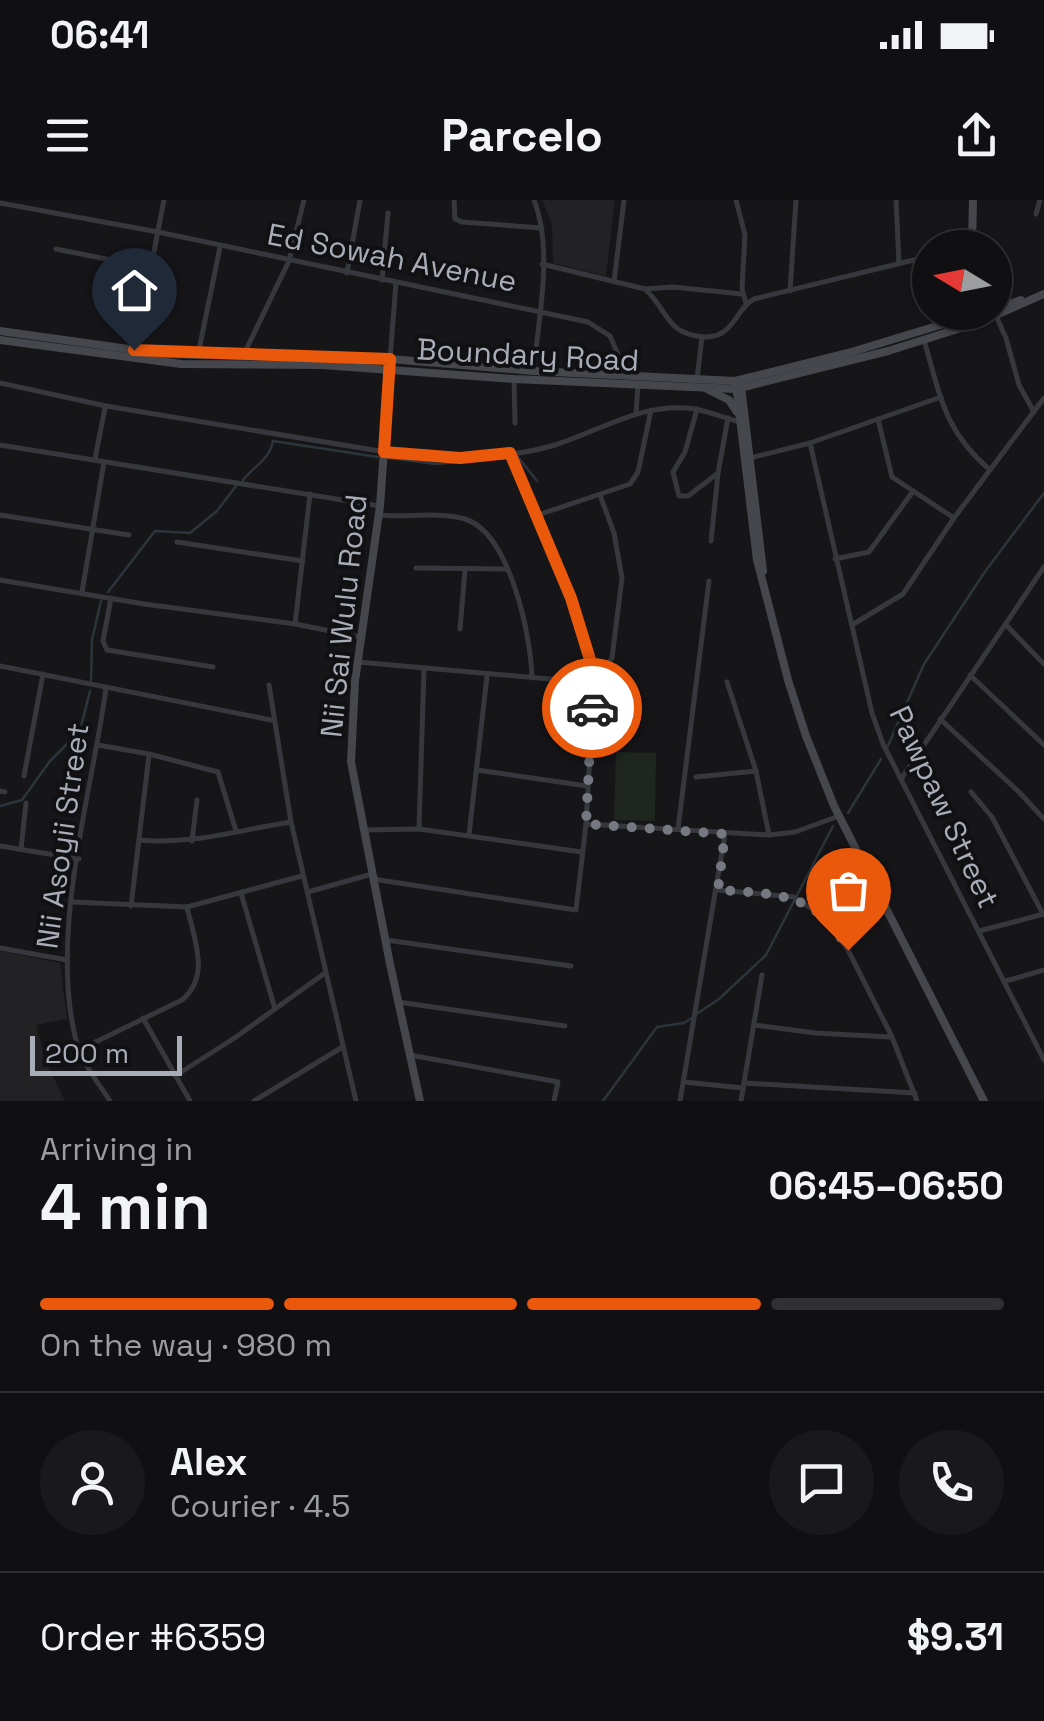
<!DOCTYPE html>
<html lang="en">
<head>
<meta charset="utf-8">
<style>
  :root { --surface:#101012; --page:#19191b; --text:#f1f3f6; --muted:#9c9d9f; --line:#303032; --accent:#ea580c }
  body { margin:0; font-family:"Space Grotesk",sans-serif; background:var(--page); color:var(--text); height:100vh; display:flex; flex-direction:column; font-size:38px; white-space:nowrap }
  * { box-sizing:border-box; margin:0 }
  p { font-size:32px; color:var(--muted) }
  .icon { flex:none; width:55px; height:55px; fill:none; stroke:currentColor; stroke-width:2; stroke-linecap:round; stroke-linejoin:round }
  .map { position:relative; height:901px; overflow:hidden }
  .panel { display:flex; flex-direction:column; background:var(--surface); flex:1 }
  .panel>* { flex:none }
  .needle { width:65px; rotate:280deg }
  .fabs { position:absolute; left:912px; top:30px; display:grid; gap:20px }
  .fabs a { display:grid; place-items:center; width:100px; height:100px; border-radius:50%; background:var(--surface); box-shadow:0 2px 8px #0004,0 0 0 2px var(--line); font-size:50px }
  .scale { position:absolute; left:30px; bottom:25px; width:152px; box-sizing:border-box; padding-left:10px; border:5px solid #a8adb8; border-top:0; font-size:28px; line-height:35px; white-space:nowrap; color:#a8adb8; -webkit-text-stroke:8px #111113; paint-order:stroke }
  .pin { position:absolute; display:grid; place-items:center; width:85px; height:85px; color:#fff; margin:-102px -42px; border-radius:50% 50% 50% 0; rotate:-45deg; box-shadow:0 0 10px #0007 }
  .pin .icon { rotate:45deg }
  .courier { position:absolute; display:grid; place-items:center; width:100px; height:100px; margin:-50px; border:8px solid #ea580c; border-radius:50%; background:#fff; color:#222; box-shadow:0 2px 12px #0007 }
  .head em { font-style:normal; font-weight:600 }
  .head div { display:flex; flex-direction:column-reverse }
  .head { display:flex; align-items:center; justify-content:space-between; height:170px; padding:0 40px }
  h1 { font-size:65px; font-weight:600; line-height:75px }
  .bar { display:grid; grid-template-columns:repeat(4,1fr); gap:15px 10px; align-content:center; height:120px; padding:0 40px }
  .bar i { height:12px; border-radius:8px; background:var(--line) }
  .bar .on { background:var(--accent) }
  .bar p { grid-column:span 4 }
  .line { display:flex; align-items:center; gap:25px; padding:0 40px; border-top:2px solid var(--line) }
  .line div { flex:1 }
  .round { display:grid; place-items:center; flex:none; width:105px; height:105px; border-radius:52px; background:var(--page) }
  .status { display:flex; justify-content:space-between; align-items:center; height:70px; padding:0 50px; background:var(--surface); direction:ltr }
  .status svg { height:28px; fill:currentColor }
  header { display:flex; justify-content:space-between; align-items:center; height:130px; padding:0 40px; background:var(--surface); font-size:45px; font-weight:600 }
  .map>svg:first-child { display:block }
  .built { fill:#222225 }
  .garden { fill:#1e261f }
  .lines { fill:none; stroke-linecap:round; stroke-linejoin:round }
  .stream { stroke:#2c353c; stroke-width:2.5 }
  .street { stroke:#37383d; stroke-width:5 }
  .secondary { stroke:#45474d; stroke-width:8 }
  .done { stroke:#757880; stroke-width:10; stroke-dasharray:0 18 }
  .route { stroke:#ea580c; stroke-width:12 }
  .labels { text-anchor:middle; stroke-width:8; stroke-linejoin:round; paint-order:stroke }
  .street-label { font-size:30px; fill:#a8adb8; stroke:#111113 }
</style>
</head>
<body>
<div class="status"><b>06:41</b><svg viewBox="0 0 49 12"><path d="M0 12V9h3v3zM5 12V6h3v6zM10 12V3h3v9zM15 12V0h3v12zM26 1h20v11H26zM47 4h2v5h-2z"/></svg></div>
<header><svg class="icon" aria-label="menu" viewBox="0 0 24 24"><path d="M4 6h16M4 12h16M4 18h16"/></svg>Parcelo<svg class="icon" aria-label="share" viewBox="0 0 24 24"><path d="M12 15V3M7 8l5-5 5 5M5 13v7h14v-7"/></svg></header>
<div class="map">
<svg width="1044" height="901" viewBox="0 0 1044 901">
  <rect width="100%" height="100%" fill="#161618"/>
  <g class="built">
    <path d="M542,0H615L606,76L553,63L552,24Z"/>
    <path d="M0,751L60,763L67,819L36,825L46,862L65,901H0Z"/>
  </g>
  <path class="garden" d="M616,552L656,553L655,621L614,620Z"/>
  <g class="lines">
    <g class="stream">
      <path d="M512,257H518L537,281"/>
      <path d="M388,258L437,264L489,259"/>
      <path d="M243,280C255,265 270,259 273,241L378,257"/>
      <path d="M108,392L155,331L190,333L217,311L236,286"/>
      <path d="M91,481L92,440L101,401"/>
      <path d="M887,548L924,464L984,373L1044,293"/>
      <path d="M0,606L22,600L50,561L80,531L90,491"/>
      <path d="M848,613L881,559"/>
      <path d="M698,813L719,799L766,755L833,626"/>
      <path d="M603,901L657,827L684,823L692,818"/>
    </g>
    <g class="street">
      <path d="M454,0L455,19L462,22L542,28"/>
      <path d="M736,0L745,35L742,89L746,103"/>
      <path d="M896,0L899,64"/>
      <path d="M0,3L158,32L588,122L610,136L627,175"/>
      <path d="M1036,14L1040,0"/>
      <path d="M56,49L151,68"/>
      <path d="M542,64L645,89L673,87L742,94"/>
      <path d="M347,73L360,0"/>
      <path d="M382,80L388,13"/>
      <path d="M614,82L624,0"/>
      <path d="M645,89C669,111 665,134 705,137C714,137 721,135 727,129C738,119 741,106 754,99L930,56"/>
      <path d="M790,91L796,0"/>
      <path d="M996,116L1006,138L1019,185L1034,212"/>
      <path d="M924,140C940,195 944,231 990,270"/>
      <path d="M135,149L164,0"/>
      <path d="M198,155L220,47"/>
      <path d="M243,156L289,61L304,0"/>
      <path d="M390,159L396,83"/>
      <path d="M534,170C538,117 554,51 534,0"/>
      <path d="M514,179L515,223"/>
      <path d="M697,179L702,137"/>
      <path d="M0,183L106,206L410,256C457,258 509,259 555,245C602,230 644,201 695,209C710,212 725,218 740,222"/>
      <path d="M697,209L685,252L673,272L679,296H688L718,273L728,218"/>
      <path d="M636,214L638,184"/>
      <path d="M878,219L892,277L954,318"/>
      <path d="M810,243L872,513L883,544L1044,860"/>
      <path d="M0,245L380,306"/>
      <path d="M750,258L810,243L941,197"/>
      <path d="M95,259L105,208"/>
      <path d="M0,315L129,335"/>
      <path d="M378,315C406,318 437,311 465,319C510,333 531,436 532,478"/>
      <path d="M538,315L630,284L638,272L651,210"/>
      <path d="M711,341L718,274"/>
      <path d="M177,342L303,361"/>
      <path d="M835,359L869,352L911,294"/>
      <path d="M416,368L507,369"/>
      <path d="M0,380L144,404L295,424L360,437"/>
      <path d="M82,392L104,262"/>
      <path d="M111,398L103,441L107,450L213,467"/>
      <path d="M295,424L310,294"/>
      <path d="M1005,424L1044,464"/>
      <path d="M852,425L903,394L954,318L1044,198"/>
      <path d="M460,429L465,370"/>
      <path d="M358,462L594,483"/>
      <path d="M0,466L271,520"/>
      <path d="M592,466L608,464L612,458L622,378L614,333L600,295"/>
      <path d="M970,475L1044,545"/>
      <path d="M727,482L756,571L769,635"/>
      <path d="M269,485L291,622L356,901"/>
      <path d="M106,488C91,599 47,740 78,848C84,866 100,885 110,901"/>
      <path d="M940,519L1019,592L1044,619"/>
      <path d="M98,545L149,554L218,572L236,631"/>
      <path d="M477,570L587,586"/>
      <path d="M24,576L43,474"/>
      <path d="M696,577L756,571"/>
      <path d="M901,579L1044,367"/>
      <path d="M0,591L5,592"/>
      <path d="M971,592L992,617L1043,714"/>
      <path d="M586,624L769,635L795,632L839,616"/>
      <path d="M419,629L424,469"/>
      <path d="M678,629L709,381"/>
      <path d="M363,630L419,629L582,652"/>
      <path d="M469,635L487,476"/>
      <path d="M139,640C192,645 239,630 291,622"/>
      <path d="M192,641L197,600"/>
      <path d="M0,646L79,659"/>
      <path d="M21,649L26,603"/>
      <path d="M373,679L576,710L586,624L594,483L571,398L510,255"/>
      <path d="M718,690L794,697L825,718L848,750L892,837L917,901"/>
      <path d="M308,692L372,674"/>
      <path d="M241,693L275,809"/>
      <path d="M72,702L187,707L302,676"/>
      <path d="M131,706L149,555"/>
      <path d="M979,731L1044,714"/>
      <path d="M386,740L571,766"/>
      <path d="M0,748L67,760"/>
      <path d="M1006,781L1044,770"/>
      <path d="M398,802L565,826"/>
      <path d="M143,818L190,901"/>
      <path d="M755,825L815,833L891,837"/>
      <path d="M79,850L182,800C211,776 194,739 187,707"/>
      <path d="M410,855L558,882L554,901"/>
      <path d="M175,876L236,837L325,773"/>
      <path d="M684,882L743,888"/>
      <path d="M744,883L915,893"/>
      <path d="M254,901L341,848"/>
      <path d="M680,901L725,634"/>
      <path d="M741,901L762,775"/>
    </g>
    <g class="secondary">
      <path d="M972,48L973,0"/>
      <path d="M995,109L1021,100"/>
      <path d="M0,131L164,154L390,159L534,171L735,181L848,153L983,112"/>
      <path d="M0,140L181,164L322,165L514,179L736,189L888,151L980,122L1044,94"/>
      <path d="M390,165L380,306L355,481L351,562L390,764L420,901"/>
      <path d="M736,185L757,360L788,480L806,536L834,606L984,901"/>
      <path d="M741,186L763,371"/>
      <path d="M705,188L729,200L737,212"/>
    </g>
  </g>
  <g class="lines">
    <path class="done" d="M592,508L586,624L725,634L718,690C777,694 817,692 848,750"/>
    <path class="route" d="M134,150L390,159L384,252L460,258L510,253L571,398L592,466V508"/>
  </g>
  <g class="labels">
    <g class="street-label">
      <text transform="translate(392 58) rotate(11)" y="10">Ed Sowah Avenue</text>
      <text transform="translate(528 155) rotate(3)" y="10">Boundary Road</text>
      <text transform="translate(344 416) rotate(-84)" y="10">Nii Sai Wulu Road</text>
      <text transform="translate(944 607) rotate(65)" y="10">Pawpaw Street</text>
      <text transform="translate(63 636) rotate(-82)" y="10">Nii Asoyii Street</text>
    </g>
  </g>
</svg>
<div class="fabs">
<a><svg class="needle" viewBox="-14 -14 28 28"><path d="M0-13l5 13h-10z" fill="#e53935"/><path d="M0 13l5-13h-10z" fill="#9c9d9f"/></svg></a>
</div>
<div class="scale">200 m</div>
<div class="pin" style="left:848px;top:750px;background:#ea580c"><svg class="icon" aria-label="bag" viewBox="0 0 24 24"><path d="M5 8h14l-1 12H6zM9 8a3 3 0 0 1 6 0"/></svg></div>
<div class="pin" style="left:134px;top:150px;background:#1f2937"><svg class="icon" aria-label="home" viewBox="0 0 24 24"><path d="M3 11l9-7 9 7M6 9v11h12V9"/></svg></div>
<div class="courier" style="left:592px;top:508px"><svg class="icon" aria-label="car" viewBox="0 0 24 24"><path d="M5 17H2v-5l4-1 3-4h7l3 4 3 1v5h-3M9 17h6M6 11h13"/><circle cx="7" cy="17" r="2"/><circle cx="17" cy="17" r="2"/></svg></div>
</div>
<section class="panel">
<div class="head"><div><h1>4 min</h1><p>Arriving in</p></div><em>06:45–06:50</em></div>
<div class="bar"><i class="on"></i><i class="on"></i><i class="on"></i><i></i><p>On the way · 980 m</p></div>
<div class="line" style="height:180px"><a class="round"><svg class="icon" aria-label="person" viewBox="0 0 24 24"><circle cx="12" cy="8" r="4"/><path d="M4 21q1-7 8-7t8 7"/></svg></a><div><b>Alex</b><p>Courier · 4.5</p></div><a class="round"><svg class="icon" aria-label="chat" viewBox="0 0 24 24"><path d="M4 5h16v11H9l-5 4z"/></svg></a><a class="round"><svg class="icon" aria-label="phone" viewBox="0 0 24 24"><path d="M5 4h4l2 5-3 2q2 4 5 5l2-3 5 2v4C11 20 4 13 5 4z"/></svg></a></div>
<div class="line" style="height:130px"><div>Order #6359</div><b>$9.31</b></div>
</section>
</body>
</html>
